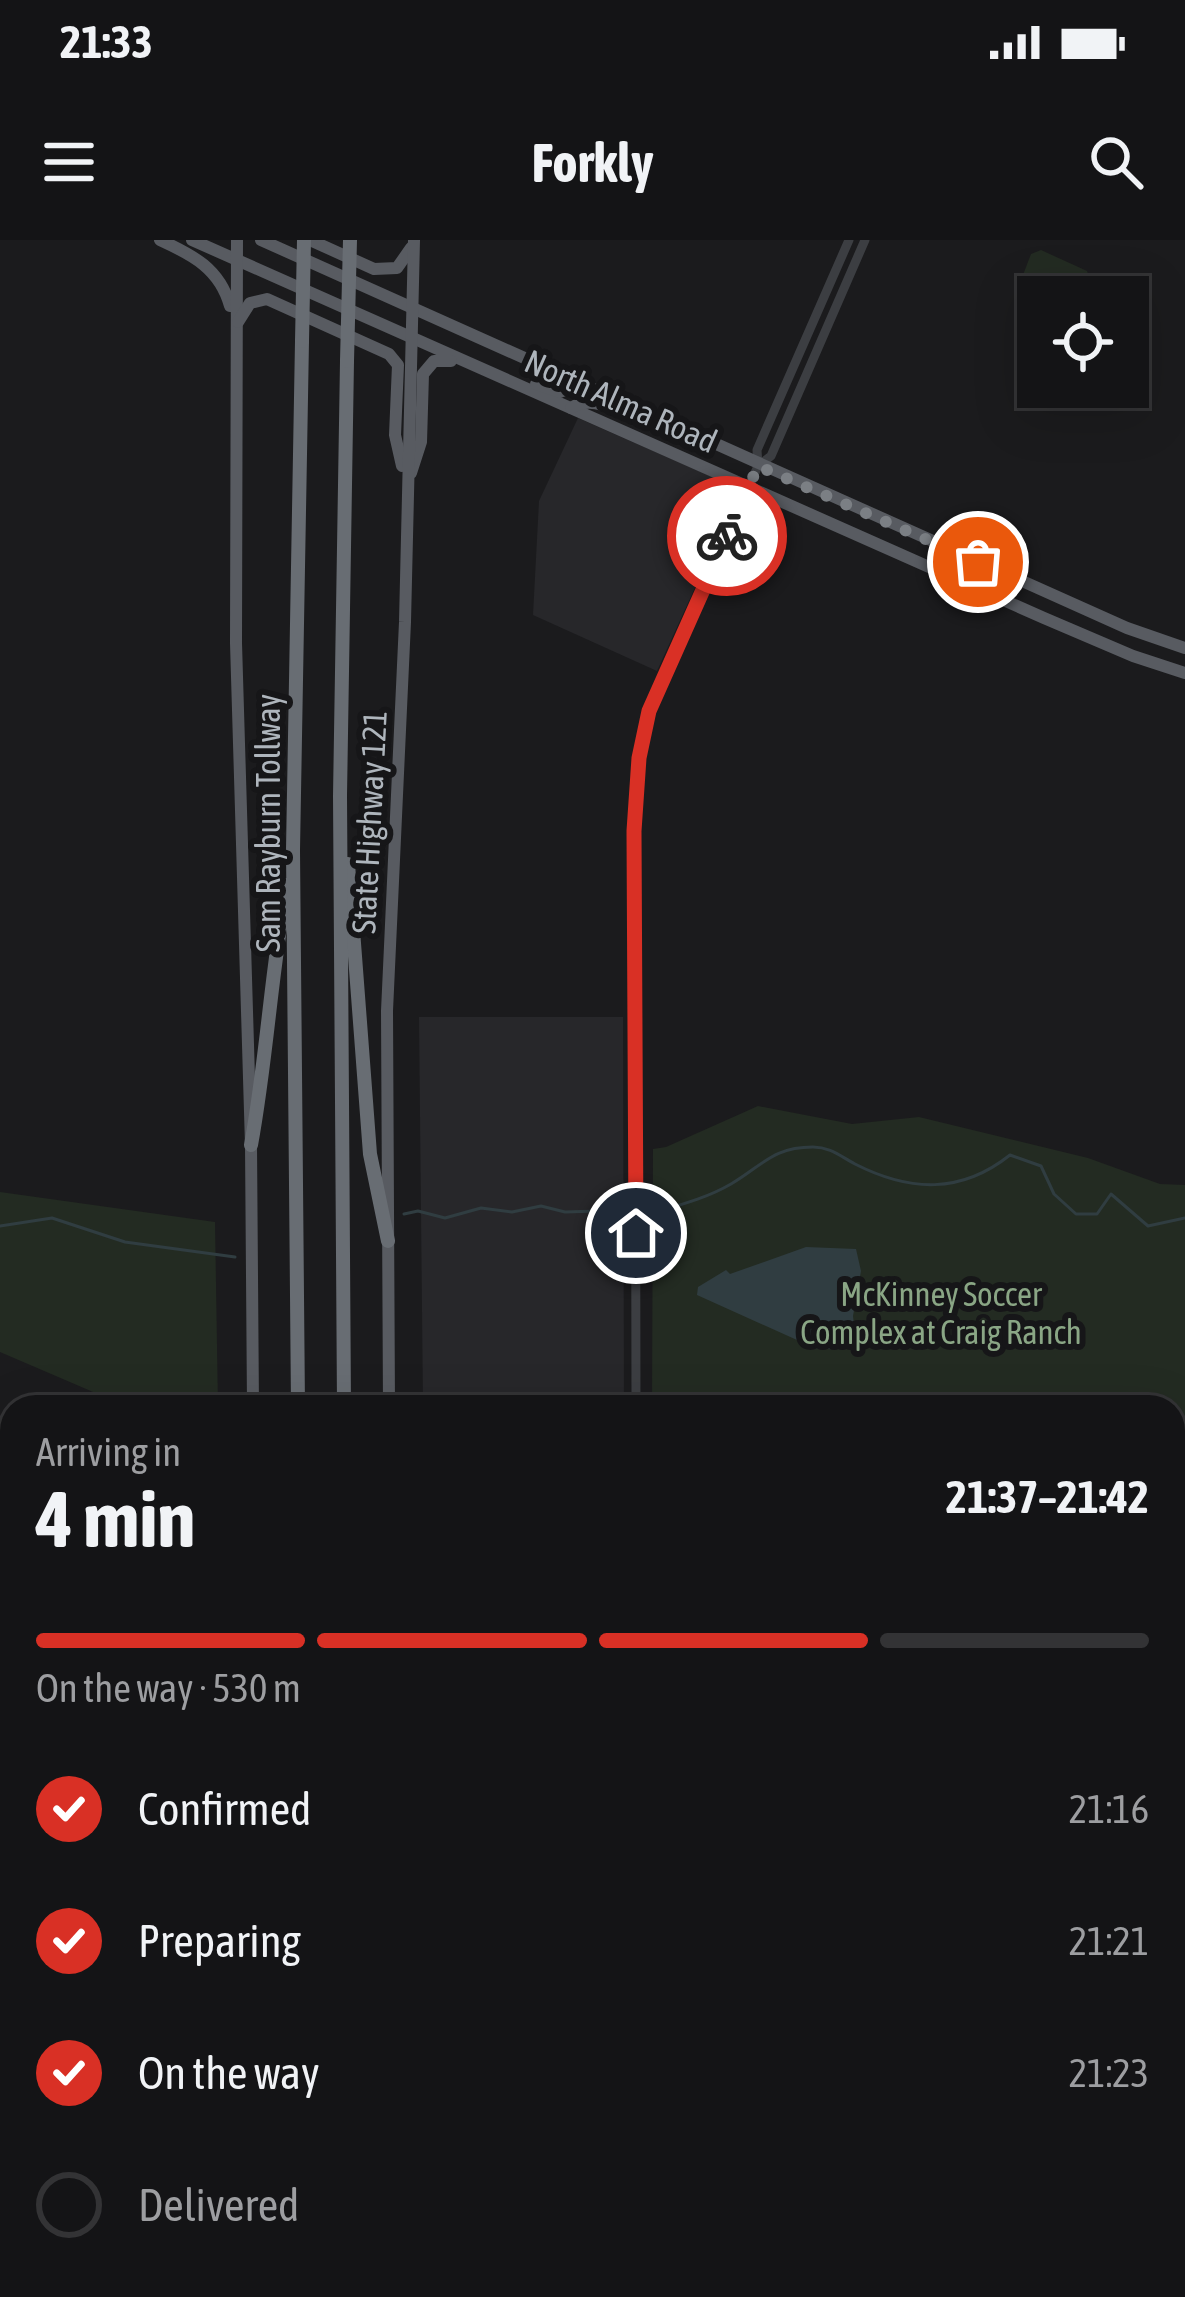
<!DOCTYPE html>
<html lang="en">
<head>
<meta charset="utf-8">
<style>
  :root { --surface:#141416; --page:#1d1d1f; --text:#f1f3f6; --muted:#9d9ea1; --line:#333335; --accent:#d93025 }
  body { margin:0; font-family:"Asap Condensed",sans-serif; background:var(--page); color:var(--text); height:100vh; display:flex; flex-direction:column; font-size:45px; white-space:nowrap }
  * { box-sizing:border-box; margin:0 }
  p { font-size:39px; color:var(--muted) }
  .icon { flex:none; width:66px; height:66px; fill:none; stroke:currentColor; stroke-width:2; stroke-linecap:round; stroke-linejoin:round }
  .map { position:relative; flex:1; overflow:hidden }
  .sheet { position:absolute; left:0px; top:1155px; width:1185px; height:903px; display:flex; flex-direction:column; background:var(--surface); border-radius:36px 36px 0 0; box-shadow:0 12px 48px #0002,0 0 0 3px var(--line) }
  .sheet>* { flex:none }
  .tools { position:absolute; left:1017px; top:36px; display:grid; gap:24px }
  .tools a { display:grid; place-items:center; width:132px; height:132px; border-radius:0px; background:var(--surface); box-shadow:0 12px 48px #0002,0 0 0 3px var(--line); font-size:60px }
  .pin { position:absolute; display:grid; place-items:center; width:102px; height:102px; color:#fff; margin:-51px; border:6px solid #fff; border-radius:50%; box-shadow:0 3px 12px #0007 }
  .courier { position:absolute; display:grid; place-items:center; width:120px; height:120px; margin:-60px; border:9px solid #d93025; border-radius:50%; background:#fff; color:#222; box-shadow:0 3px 15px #0007 }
  .overview em { font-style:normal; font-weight:700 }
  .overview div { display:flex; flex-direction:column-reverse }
  .overview { display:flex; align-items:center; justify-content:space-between; height:204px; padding:0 36px }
  h1 { font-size:78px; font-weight:700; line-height:90px }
  .bar { display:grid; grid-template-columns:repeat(4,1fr); gap:18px 12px; align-content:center; height:144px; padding:0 36px }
  .bar i { height:15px; border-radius:9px; background:var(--line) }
  .bar .selected { background:var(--accent) }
  .bar p { grid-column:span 4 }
  ol { padding:0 36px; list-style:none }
  li { display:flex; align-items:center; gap:36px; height:132px }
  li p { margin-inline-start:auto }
  li .icon { padding:12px; border-radius:50%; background:var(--accent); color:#fff; stroke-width:4 }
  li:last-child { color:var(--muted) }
  li i { width:66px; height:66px; border:6px solid var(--line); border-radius:50% }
  .status { display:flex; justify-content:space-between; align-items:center; height:84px; padding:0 60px; background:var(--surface); direction:ltr }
  .status svg { height:33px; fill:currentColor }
  header { display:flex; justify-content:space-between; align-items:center; height:156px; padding:0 36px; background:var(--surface); font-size:54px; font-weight:700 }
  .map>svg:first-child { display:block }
  .built { fill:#27272a }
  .green { fill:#232b22 }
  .water { fill:#303d41 }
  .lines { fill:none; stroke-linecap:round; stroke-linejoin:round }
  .stream { stroke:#303d41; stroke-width:3 }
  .minor { stroke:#3c3e42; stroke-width:9 }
  .major { stroke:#585b61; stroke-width:12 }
  .highway { stroke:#686d73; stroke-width:14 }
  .highway-bridge { stroke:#686d73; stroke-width:14 }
  .done { stroke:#7b7f84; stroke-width:12; stroke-dasharray:0 21.6 }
  .route { stroke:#d93025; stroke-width:15 }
  .labels { text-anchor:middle; stroke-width:12; stroke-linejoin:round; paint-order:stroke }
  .street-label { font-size:33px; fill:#aeb5bc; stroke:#161618 }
  .park-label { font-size:33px; fill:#8aa685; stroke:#161618 }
</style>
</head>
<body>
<div class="status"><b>21:33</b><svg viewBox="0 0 49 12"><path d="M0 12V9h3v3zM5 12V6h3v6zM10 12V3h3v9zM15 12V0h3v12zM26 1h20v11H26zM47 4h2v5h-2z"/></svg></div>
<header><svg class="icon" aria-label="menu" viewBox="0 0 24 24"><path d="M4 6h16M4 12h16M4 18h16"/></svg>Forkly<svg class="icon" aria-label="search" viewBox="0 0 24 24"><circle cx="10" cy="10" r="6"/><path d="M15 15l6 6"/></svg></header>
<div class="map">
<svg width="1185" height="2057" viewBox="0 0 1185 2057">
  <rect width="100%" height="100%" fill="#1b1b1d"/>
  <g class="built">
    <path d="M578,178L740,249L657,431L533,375L539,261Z"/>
    <path d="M419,777H623L624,1167H423Z"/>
    <rect x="439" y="2046" width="189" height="11"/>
  </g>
  <g class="green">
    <path d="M1041,10L1087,31L1091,41L1084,57H1054L1025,44L1023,35L1031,14Z"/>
    <path d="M758,866L852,884L919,877L1088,918L1160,944L1185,945V1865L1173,1857V1167H652L653,909L666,907Z"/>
    <path d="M0,952L215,982L218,1167H128L0,1112Z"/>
    <path d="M12,1913V2046H213L212,2057H0V1940Z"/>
  </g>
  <path class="water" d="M806,1007L856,1009L861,1031L853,1076L857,1109H817L697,1055L698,1047L726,1030L730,1034Z"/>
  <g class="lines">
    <g class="stream">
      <path d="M653,973C680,965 707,958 731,944C763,925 773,907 813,907C830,907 840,916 855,924C910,952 961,954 1010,915L1041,926L1054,954L1076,974H1097L1111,954L1148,986L1185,978"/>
      <path d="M404,974L418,971L445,978L481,968L512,972L541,966L565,972L598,971L620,975"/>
      <path d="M0,986L52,978L125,1002L235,1017"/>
    </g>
    <g class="minor">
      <path d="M758,226L757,210L849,0"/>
      <path d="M636,1167L635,591L639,518L649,471L758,226L771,216L865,0"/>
      <path d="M1173,1862L1185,1872"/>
      <path d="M637,2057V2046"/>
    </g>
    <g class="major">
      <path d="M160,0C193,15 220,29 230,66"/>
      <path d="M192,0L1044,378L1133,416L1185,433"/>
      <path d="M237,0L236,403L251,905L253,1167"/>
      <path d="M261,0L1127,388L1185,408"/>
      <path d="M310,0L374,29L397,28L411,8"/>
      <path d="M238,82L250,63L267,59L389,114L398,125L395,195L402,226"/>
      <path d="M536,144L560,152L580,144"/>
      <path d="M571,168C595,152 623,177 649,180"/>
      <path d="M411,233L421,202L423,134L434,121H451"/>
      <path d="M389,1167L387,771L405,382L414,0"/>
      <path d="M241,2046V2057"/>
      <path d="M416,2046V2057"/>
    </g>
    <g class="highway">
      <path d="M348,624L370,914L388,1001"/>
      <path d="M251,905C267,818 271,731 287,645"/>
      <path d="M298,1167L293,610L302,101"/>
      <path d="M344,1167L340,556L347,121"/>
      <path d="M303,2046V2057"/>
      <path d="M350,2046V2057"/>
    </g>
    <g class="highway-bridge">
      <path d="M302,101L304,0"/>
      <path d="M347,121L350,0"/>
    </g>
  </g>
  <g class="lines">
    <path class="done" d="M727,296L758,226L978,322"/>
    <path class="route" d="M636,993L634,591L639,518L649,471L727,296"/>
  </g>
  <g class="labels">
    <g class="street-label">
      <text transform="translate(621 161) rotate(24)" y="12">North Alma Road</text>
      <text transform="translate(369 582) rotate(-87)" y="12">State Highway 121</text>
      <text transform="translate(268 583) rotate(-90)" y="12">Sam Rayburn Tollway</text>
    </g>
    <g class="park-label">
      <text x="941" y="1066">McKinney Soccer<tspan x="941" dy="38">Complex at Craig Ranch</tspan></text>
    </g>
  </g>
</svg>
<div class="tools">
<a><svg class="icon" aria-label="locate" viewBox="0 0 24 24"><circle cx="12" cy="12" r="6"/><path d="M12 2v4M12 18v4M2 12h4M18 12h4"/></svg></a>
</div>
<div class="pin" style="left:978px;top:322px;background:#ea580c"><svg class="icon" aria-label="bag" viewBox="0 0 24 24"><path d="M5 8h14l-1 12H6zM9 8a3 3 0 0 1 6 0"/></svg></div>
<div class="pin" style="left:636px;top:993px;background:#1f2937"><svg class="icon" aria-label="home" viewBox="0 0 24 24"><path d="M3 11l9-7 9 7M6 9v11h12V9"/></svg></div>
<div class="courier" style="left:727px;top:296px"><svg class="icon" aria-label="bike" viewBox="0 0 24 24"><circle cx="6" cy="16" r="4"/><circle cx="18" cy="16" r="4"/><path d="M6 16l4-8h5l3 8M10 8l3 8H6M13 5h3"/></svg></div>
<section class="sheet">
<div class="overview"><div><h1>4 min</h1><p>Arriving in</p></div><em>21:37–21:42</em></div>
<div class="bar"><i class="selected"></i><i class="selected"></i><i class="selected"></i><i></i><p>On the way · 530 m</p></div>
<ol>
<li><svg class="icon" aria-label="check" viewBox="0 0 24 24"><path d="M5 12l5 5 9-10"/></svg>Confirmed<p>21:16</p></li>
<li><svg class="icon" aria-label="check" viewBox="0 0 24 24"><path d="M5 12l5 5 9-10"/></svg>Preparing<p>21:21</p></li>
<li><svg class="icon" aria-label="check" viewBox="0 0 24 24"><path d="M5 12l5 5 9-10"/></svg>On the way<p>21:23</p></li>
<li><i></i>Delivered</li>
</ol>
</section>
</div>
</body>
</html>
